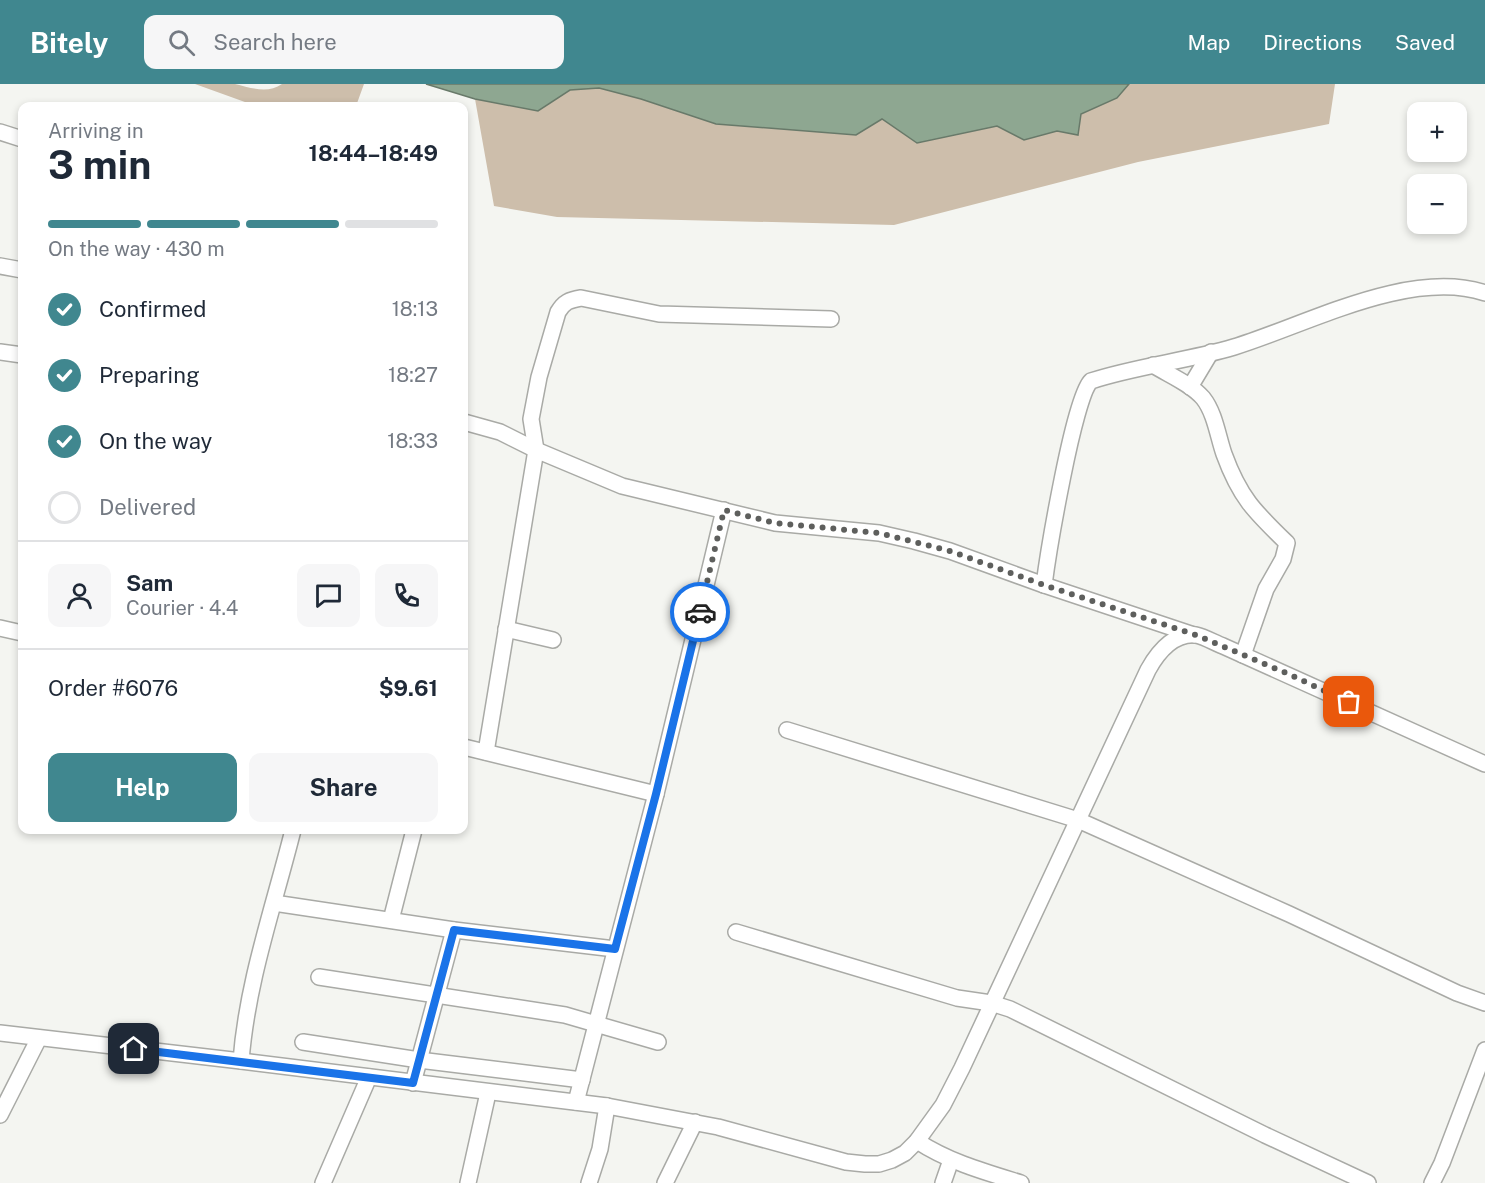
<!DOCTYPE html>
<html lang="en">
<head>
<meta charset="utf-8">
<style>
  :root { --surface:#fff; --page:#f6f6f7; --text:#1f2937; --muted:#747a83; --line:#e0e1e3; --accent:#40878f }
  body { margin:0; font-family:"Public Sans",sans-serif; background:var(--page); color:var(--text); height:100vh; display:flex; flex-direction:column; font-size:22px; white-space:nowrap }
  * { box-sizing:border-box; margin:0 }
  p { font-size:20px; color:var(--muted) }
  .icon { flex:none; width:33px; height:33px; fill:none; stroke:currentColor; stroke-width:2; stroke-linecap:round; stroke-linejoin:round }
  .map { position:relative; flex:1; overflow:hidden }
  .details { position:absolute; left:18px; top:18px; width:450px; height:732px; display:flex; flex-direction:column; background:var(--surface); border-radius:12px; box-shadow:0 3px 9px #0003 }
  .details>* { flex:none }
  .fabs { position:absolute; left:1407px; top:18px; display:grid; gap:12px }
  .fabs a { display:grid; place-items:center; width:60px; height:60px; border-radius:12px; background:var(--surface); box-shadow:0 3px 9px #0003; font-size:30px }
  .pin { position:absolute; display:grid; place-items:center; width:51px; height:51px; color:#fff; margin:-26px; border-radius:12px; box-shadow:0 3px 9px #0006 }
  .courier { position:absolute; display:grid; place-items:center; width:60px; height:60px; margin:-30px; border:4px solid #1a73e8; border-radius:50%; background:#fff; color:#222; box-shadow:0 2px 8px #0007 }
  .summary em { font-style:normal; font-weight:700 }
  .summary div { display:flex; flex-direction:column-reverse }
  .summary { display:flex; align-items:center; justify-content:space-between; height:102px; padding:0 30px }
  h1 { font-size:39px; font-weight:700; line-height:45px }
  .bar { display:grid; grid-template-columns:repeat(4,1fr); gap:9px 6px; align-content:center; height:72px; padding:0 30px }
  .bar i { height:8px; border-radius:4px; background:var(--line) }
  .bar .active { background:var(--accent) }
  .bar p { grid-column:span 4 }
  .line { display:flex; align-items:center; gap:15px; padding:0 30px; border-top:2px solid var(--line) }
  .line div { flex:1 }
  .round { display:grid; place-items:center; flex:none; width:63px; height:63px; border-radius:12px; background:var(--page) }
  ol { padding:0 30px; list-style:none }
  li { display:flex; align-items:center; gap:18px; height:66px }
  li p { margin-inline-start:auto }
  li .icon { padding:6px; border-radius:50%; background:var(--accent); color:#fff; stroke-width:4 }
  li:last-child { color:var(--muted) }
  li i { width:33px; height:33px; border:3px solid var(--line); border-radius:50% }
  .action { display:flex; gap:12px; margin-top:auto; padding:12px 30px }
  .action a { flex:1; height:69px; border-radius:12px; background:var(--accent); color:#fff; font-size:24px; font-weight:700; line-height:69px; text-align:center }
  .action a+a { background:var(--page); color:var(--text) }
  header { display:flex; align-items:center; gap:36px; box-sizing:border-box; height:84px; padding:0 30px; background:var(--accent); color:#fff }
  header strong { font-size:28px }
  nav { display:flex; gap:33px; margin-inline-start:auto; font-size:21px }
  .search { width:420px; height:54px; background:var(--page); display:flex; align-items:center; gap:15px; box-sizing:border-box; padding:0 21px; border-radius:12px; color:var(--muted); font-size:22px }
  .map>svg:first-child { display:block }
  .green { fill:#cdbeab }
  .water { fill:#8ea791; stroke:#687969; stroke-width:1.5 }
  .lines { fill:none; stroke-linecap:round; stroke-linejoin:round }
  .minor-casing { stroke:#a9aaa6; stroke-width:18 }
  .minor { stroke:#fff; stroke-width:15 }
  .done { stroke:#5e5f5d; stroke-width:6; stroke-dasharray:0 10.8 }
  .route { stroke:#1a73e8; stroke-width:8 }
</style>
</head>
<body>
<header>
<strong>Bitely</strong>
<div class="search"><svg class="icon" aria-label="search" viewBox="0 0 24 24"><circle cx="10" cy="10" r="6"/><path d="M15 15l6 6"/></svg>Search here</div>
<nav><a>Map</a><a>Directions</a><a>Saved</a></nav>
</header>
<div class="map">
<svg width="1485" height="1099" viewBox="0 0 1485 1099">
  <rect width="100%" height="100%" fill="#f4f5f1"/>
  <g class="green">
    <path d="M195,0C208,0 223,0 235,0C251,4 268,10 282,0H364L356,22H256Z"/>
    <path d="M1129,0H1335L1329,40L1138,78L894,141L557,133L494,122L475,15L538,27L570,6L599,4L641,15L716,40L856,51L882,34L917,59L997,42L1024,56L1057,47L1078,51L1081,30L1117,14Z"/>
  </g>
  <path class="water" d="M426,0H1129L1117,14L1081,30L1078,51L1057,47L1024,56L997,42L917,59L882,35L856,51L716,40L641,15L599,4L570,6L538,27L475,15Z"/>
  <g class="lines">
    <g class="minor-casing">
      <g id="minor">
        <path d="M0,48L22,55"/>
        <path d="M0,182L22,186"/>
        <path d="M0,268L22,271"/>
        <path d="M1153,281C1169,291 1191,300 1203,314C1215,329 1218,353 1224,370C1240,414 1255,428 1287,459L1283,475L1266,505L1243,571"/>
        <path d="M1190,303L1211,268"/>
        <path d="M464,338L500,348L536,366L622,402L775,439L879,449L914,457L950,467L1044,501L1194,551"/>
        <path d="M1044,501C1048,470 1074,312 1091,297C1137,282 1187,277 1234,263C1306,241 1410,184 1485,209"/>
        <path d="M0,544L22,549"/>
        <path d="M506,545L553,556"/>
        <path d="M787,646L1078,736L1289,830L1457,909L1485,919"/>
        <path d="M464,663L656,710"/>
        <path d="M486,668L536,366L531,335L539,293L558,228C564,218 569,216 581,214L659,230L831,235"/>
        <path d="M274,819L454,846L615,865"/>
        <path d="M391,836L414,746"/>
        <path d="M736,848L957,914L991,919L1010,925L1265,1051L1368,1099"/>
        <path d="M319,893L565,931L658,958"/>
        <path d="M0,949L241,977L607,1022L718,1043L846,1078L865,1080H879L892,1076L905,1069L917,1057L943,1021L962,984L1148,586C1158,568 1173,549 1196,551C1205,553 1215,559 1223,562L1485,680"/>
        <path d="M303,958L419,976L582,996"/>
        <path d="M241,977C247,898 274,822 293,746"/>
        <path d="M413,999L454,846"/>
        <path d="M576,1018L656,710L724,426"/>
        <path d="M0,1031L39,954"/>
        <path d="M917,1057C949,1078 985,1088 1021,1099"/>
        <path d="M323,1099L369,993"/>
        <path d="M468,1099L488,1009"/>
        <path d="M589,1099L600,1065L607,1022"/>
        <path d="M665,1099L695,1038"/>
        <path d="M943,1099L951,1076"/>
        <path d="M1432,1099L1442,1079L1485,966"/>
      </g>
    </g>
    <use href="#minor" class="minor"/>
  </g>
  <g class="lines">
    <path class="done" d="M700,528L724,426L775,439L879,449L950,467L1044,501L1196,551L1286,589L1349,618"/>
    <path class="route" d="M134,965L413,999L454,846L615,865L656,710L700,528"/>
  </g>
</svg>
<div class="fabs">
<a>+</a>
<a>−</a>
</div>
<div class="pin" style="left:1349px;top:618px;background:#ea580c"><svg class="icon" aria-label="bag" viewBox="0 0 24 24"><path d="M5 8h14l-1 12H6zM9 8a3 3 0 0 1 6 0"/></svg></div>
<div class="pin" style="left:134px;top:965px;background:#1f2937"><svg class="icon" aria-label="home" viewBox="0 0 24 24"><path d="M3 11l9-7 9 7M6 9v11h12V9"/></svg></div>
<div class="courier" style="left:700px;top:528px"><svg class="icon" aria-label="car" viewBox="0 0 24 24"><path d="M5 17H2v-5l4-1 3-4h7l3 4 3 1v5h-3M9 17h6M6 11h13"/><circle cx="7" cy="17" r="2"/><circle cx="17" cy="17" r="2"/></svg></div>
<section class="details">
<div class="summary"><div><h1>3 min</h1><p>Arriving in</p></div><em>18:44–18:49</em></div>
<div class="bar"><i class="active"></i><i class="active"></i><i class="active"></i><i></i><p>On the way · 430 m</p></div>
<ol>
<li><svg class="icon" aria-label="check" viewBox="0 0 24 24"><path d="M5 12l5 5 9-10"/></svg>Confirmed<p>18:13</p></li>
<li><svg class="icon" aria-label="check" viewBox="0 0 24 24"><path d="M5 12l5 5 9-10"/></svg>Preparing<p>18:27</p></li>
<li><svg class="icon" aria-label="check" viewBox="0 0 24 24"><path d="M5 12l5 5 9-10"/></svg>On the way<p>18:33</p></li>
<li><i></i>Delivered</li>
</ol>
<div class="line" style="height:108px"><a class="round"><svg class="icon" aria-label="person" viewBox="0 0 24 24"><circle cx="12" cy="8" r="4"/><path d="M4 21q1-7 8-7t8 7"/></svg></a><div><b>Sam</b><p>Courier · 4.4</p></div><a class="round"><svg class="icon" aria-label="chat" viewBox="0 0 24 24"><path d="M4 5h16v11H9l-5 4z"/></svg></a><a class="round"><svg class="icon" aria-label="phone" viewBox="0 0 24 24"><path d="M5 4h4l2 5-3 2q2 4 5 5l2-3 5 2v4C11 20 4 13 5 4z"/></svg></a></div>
<div class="line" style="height:78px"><div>Order #6076</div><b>$9.61</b></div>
<div class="action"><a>Help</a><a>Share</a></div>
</section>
</div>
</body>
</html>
